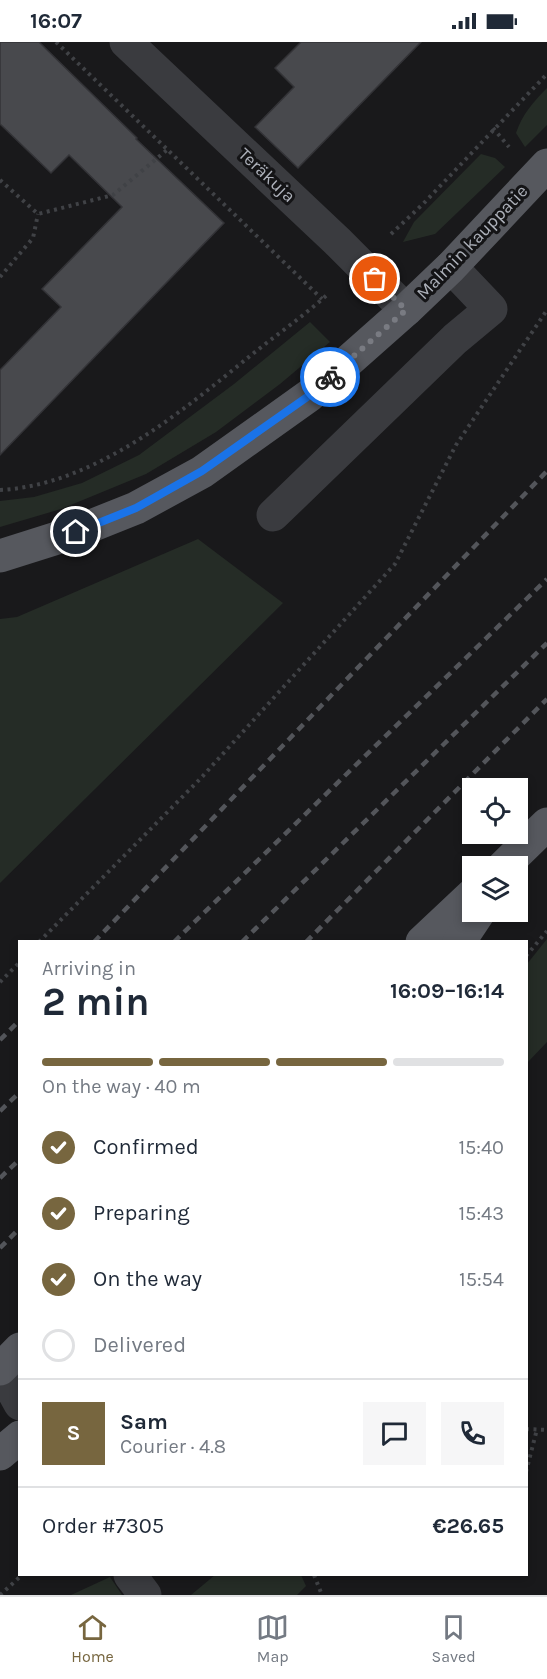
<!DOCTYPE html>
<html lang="en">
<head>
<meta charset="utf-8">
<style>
  :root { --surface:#fff; --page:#f6f6f7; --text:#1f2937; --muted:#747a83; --line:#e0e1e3; --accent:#77663f }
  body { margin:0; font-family:Karla,sans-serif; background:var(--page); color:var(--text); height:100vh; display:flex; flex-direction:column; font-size:22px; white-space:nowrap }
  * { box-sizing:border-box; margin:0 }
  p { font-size:20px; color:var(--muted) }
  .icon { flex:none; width:33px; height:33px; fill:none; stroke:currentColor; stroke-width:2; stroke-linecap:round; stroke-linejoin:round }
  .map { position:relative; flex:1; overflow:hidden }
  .side { position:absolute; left:18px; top:898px; width:510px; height:636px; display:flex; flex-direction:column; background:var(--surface); border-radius:0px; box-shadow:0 3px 9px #0003 }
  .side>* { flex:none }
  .tools { position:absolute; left:462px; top:736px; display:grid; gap:12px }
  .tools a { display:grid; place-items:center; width:66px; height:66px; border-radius:0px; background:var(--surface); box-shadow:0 3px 9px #0003; font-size:30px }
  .pin { position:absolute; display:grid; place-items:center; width:51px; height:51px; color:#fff; margin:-26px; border:3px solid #fff; border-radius:50%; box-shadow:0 2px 6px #0007 }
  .courier { position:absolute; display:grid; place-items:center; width:60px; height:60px; margin:-30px; border:4px solid #1a73e8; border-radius:50%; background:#fff; color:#222; box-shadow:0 2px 8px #0007 }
  .summary em { font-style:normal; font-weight:700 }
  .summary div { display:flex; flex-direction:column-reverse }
  .summary { display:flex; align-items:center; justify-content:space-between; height:102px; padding:0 24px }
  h1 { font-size:39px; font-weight:700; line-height:45px }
  .bar { display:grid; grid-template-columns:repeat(4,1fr); gap:9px 6px; align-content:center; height:72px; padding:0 24px }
  .bar i { height:8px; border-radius:4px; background:var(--line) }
  .bar .on { background:var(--accent) }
  .bar p { grid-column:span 4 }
  .line { display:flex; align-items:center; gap:15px; padding:0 24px; border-top:2px solid var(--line) }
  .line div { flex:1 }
  .round { display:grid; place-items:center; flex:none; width:63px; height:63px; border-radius:0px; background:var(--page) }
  ol { padding:0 24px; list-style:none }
  li { display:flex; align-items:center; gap:18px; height:66px }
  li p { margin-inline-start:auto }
  li .icon { padding:6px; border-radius:50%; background:var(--accent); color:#fff; stroke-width:4 }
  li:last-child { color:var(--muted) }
  li i { width:33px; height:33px; border:3px solid var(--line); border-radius:50% }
  .status { display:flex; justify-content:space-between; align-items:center; height:42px; padding:0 30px; background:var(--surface); direction:ltr }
  .status svg { height:16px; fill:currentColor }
  .dock { display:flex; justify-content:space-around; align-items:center; height:84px; border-top:2px solid var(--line); background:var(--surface); font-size:16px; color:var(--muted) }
  .dock a { display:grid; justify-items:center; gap:3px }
  .dock .on { color:var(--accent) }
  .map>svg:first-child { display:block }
  .green { fill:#252c26 }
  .building { fill:#48494d; stroke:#333337; stroke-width:1.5 }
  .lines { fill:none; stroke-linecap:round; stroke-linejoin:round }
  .path { stroke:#404246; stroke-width:4; stroke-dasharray:3 4.5; stroke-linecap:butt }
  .minor { stroke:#3a3b3f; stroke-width:33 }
  .major { stroke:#56585e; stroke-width:33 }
  .rail { stroke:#53555a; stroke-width:4.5; stroke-dasharray:8 6; stroke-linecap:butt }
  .done { stroke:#797b82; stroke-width:6; stroke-dasharray:0 10.8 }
  .route { stroke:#1a73e8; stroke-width:8 }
  .labels { text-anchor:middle; stroke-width:6; stroke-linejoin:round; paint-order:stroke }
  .street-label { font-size:18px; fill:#acb0b9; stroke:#141416 }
</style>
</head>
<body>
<div class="status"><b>16:07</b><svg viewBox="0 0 49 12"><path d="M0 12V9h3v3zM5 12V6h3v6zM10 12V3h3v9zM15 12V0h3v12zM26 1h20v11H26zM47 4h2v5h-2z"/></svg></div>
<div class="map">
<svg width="547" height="1553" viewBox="0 0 547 1553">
  <rect width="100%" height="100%" fill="#19191b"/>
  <g class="green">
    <path d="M547,46V83L525,105L516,91C522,73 533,60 547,46Z"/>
    <path d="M481,112L495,116L505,125L435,192L403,200L414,180Z"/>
    <path d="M310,280L330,300L280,342L216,390L146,432L61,467L0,485V459L34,455L82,441L139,413L234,342Z"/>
    <path d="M198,497L283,561L0,841V577L17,575Z"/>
    <path d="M547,897V1000L527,1021V922Z"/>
    <path d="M215,1533H301L306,1544L297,1553H191Z"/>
    <path d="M110,1535L122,1553H71Z"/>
  </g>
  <g class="building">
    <path d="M0,0H39L137,96L136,97L224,181L0,413V328L61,265L42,247L122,165L69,113L51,131L0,82Z"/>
    <path d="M301,0H421L298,126L255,85L294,45L275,26Z"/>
  </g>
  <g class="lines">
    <g class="path">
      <path d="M56,0L322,257"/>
      <path d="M493,86L509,105"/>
      <path d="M0,138L38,172L113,153L167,108"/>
      <path d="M391,192L423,162L547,32"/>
      <path d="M0,235L33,196L38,172"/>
      <path d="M0,448C94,443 180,371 250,314C276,293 304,274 329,251"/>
      <path d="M39,900L201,736L395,522L456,403L547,268"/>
      <path d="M526,914L547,889"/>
      <path d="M0,940L20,920"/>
      <path d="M526,1387L547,1388"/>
      <path d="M526,1430L537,1387"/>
      <path d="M314,1533L322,1553"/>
      <path d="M0,1553L22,1533"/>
    </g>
    <g class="minor">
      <path d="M126,0L337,199L406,268"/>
      <path d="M273,473L455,297L491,267L451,225"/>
      <path d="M1,1327L20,1362"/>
      <path d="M130,1533L145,1553"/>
    </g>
    <g class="major">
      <path d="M0,514L76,490L136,466L202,430L310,353L406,268L451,225L547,123"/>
      <path d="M503,825L547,782"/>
      <path d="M422,900L472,853"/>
      <path d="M459,900L479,870"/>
      <path d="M0,1327L20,1307"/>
      <path d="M0,1412L20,1395"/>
    </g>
    <g class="rail">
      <path d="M94,900L547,429"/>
      <path d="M174,900L547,537"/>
      <path d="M242,900L547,601"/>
      <path d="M306,900L547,657"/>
      <path d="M0,998L20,978"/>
      <path d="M0,1069L20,1050"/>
      <path d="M0,1136L20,1117"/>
      <path d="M0,1206L20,1186"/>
    </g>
  </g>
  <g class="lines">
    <path class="done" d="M330,335L406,268L375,237"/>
    <path class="route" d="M76,490L136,466L202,429L310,353L330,335"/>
  </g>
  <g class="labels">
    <g class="street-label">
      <text transform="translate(267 133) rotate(43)" y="6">Teräkuja</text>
      <text transform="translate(472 200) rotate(-46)" y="6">Malmin kauppatie</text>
    </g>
  </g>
</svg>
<div class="tools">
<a><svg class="icon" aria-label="locate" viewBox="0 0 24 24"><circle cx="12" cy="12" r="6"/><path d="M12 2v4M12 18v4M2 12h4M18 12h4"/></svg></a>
<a><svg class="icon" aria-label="layers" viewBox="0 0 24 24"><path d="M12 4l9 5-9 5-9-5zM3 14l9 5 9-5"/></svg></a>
</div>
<div class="pin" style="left:375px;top:237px;background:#ea580c"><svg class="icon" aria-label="bag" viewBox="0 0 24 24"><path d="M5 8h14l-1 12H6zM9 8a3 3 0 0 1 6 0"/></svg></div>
<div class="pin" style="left:76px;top:490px;background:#1f2937"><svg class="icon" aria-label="home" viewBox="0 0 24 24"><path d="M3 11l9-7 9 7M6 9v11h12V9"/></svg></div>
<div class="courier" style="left:330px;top:335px"><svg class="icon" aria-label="bike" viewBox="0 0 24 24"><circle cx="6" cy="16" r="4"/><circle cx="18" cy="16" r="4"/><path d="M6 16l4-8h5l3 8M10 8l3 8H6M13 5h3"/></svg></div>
<section class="side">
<div class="summary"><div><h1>2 min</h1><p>Arriving in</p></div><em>16:09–16:14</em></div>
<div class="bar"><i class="on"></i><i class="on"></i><i class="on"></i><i></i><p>On the way · 40 m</p></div>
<ol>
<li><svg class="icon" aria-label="check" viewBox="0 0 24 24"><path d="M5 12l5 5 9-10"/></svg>Confirmed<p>15:40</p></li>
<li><svg class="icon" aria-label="check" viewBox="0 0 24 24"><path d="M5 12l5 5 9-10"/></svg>Preparing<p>15:43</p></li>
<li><svg class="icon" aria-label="check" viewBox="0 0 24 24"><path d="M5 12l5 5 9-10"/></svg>On the way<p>15:54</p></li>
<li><i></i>Delivered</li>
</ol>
<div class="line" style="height:108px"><b class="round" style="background:var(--accent);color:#fff">S</b><div><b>Sam</b><p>Courier · 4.8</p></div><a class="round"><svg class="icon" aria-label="chat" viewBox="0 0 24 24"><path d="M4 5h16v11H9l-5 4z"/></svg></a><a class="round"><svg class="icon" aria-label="phone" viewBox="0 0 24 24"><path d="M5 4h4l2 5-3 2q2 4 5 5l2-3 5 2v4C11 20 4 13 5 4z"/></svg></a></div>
<div class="line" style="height:78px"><div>Order #7305</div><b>€26.65</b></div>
</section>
</div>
<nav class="dock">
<a class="on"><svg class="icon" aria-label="home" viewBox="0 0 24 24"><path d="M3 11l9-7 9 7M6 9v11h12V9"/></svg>Home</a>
<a><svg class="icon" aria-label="map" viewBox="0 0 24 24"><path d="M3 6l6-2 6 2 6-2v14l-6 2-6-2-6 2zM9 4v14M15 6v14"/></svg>Map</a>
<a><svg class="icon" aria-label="saved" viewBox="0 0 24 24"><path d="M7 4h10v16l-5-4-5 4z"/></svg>Saved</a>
</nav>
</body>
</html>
